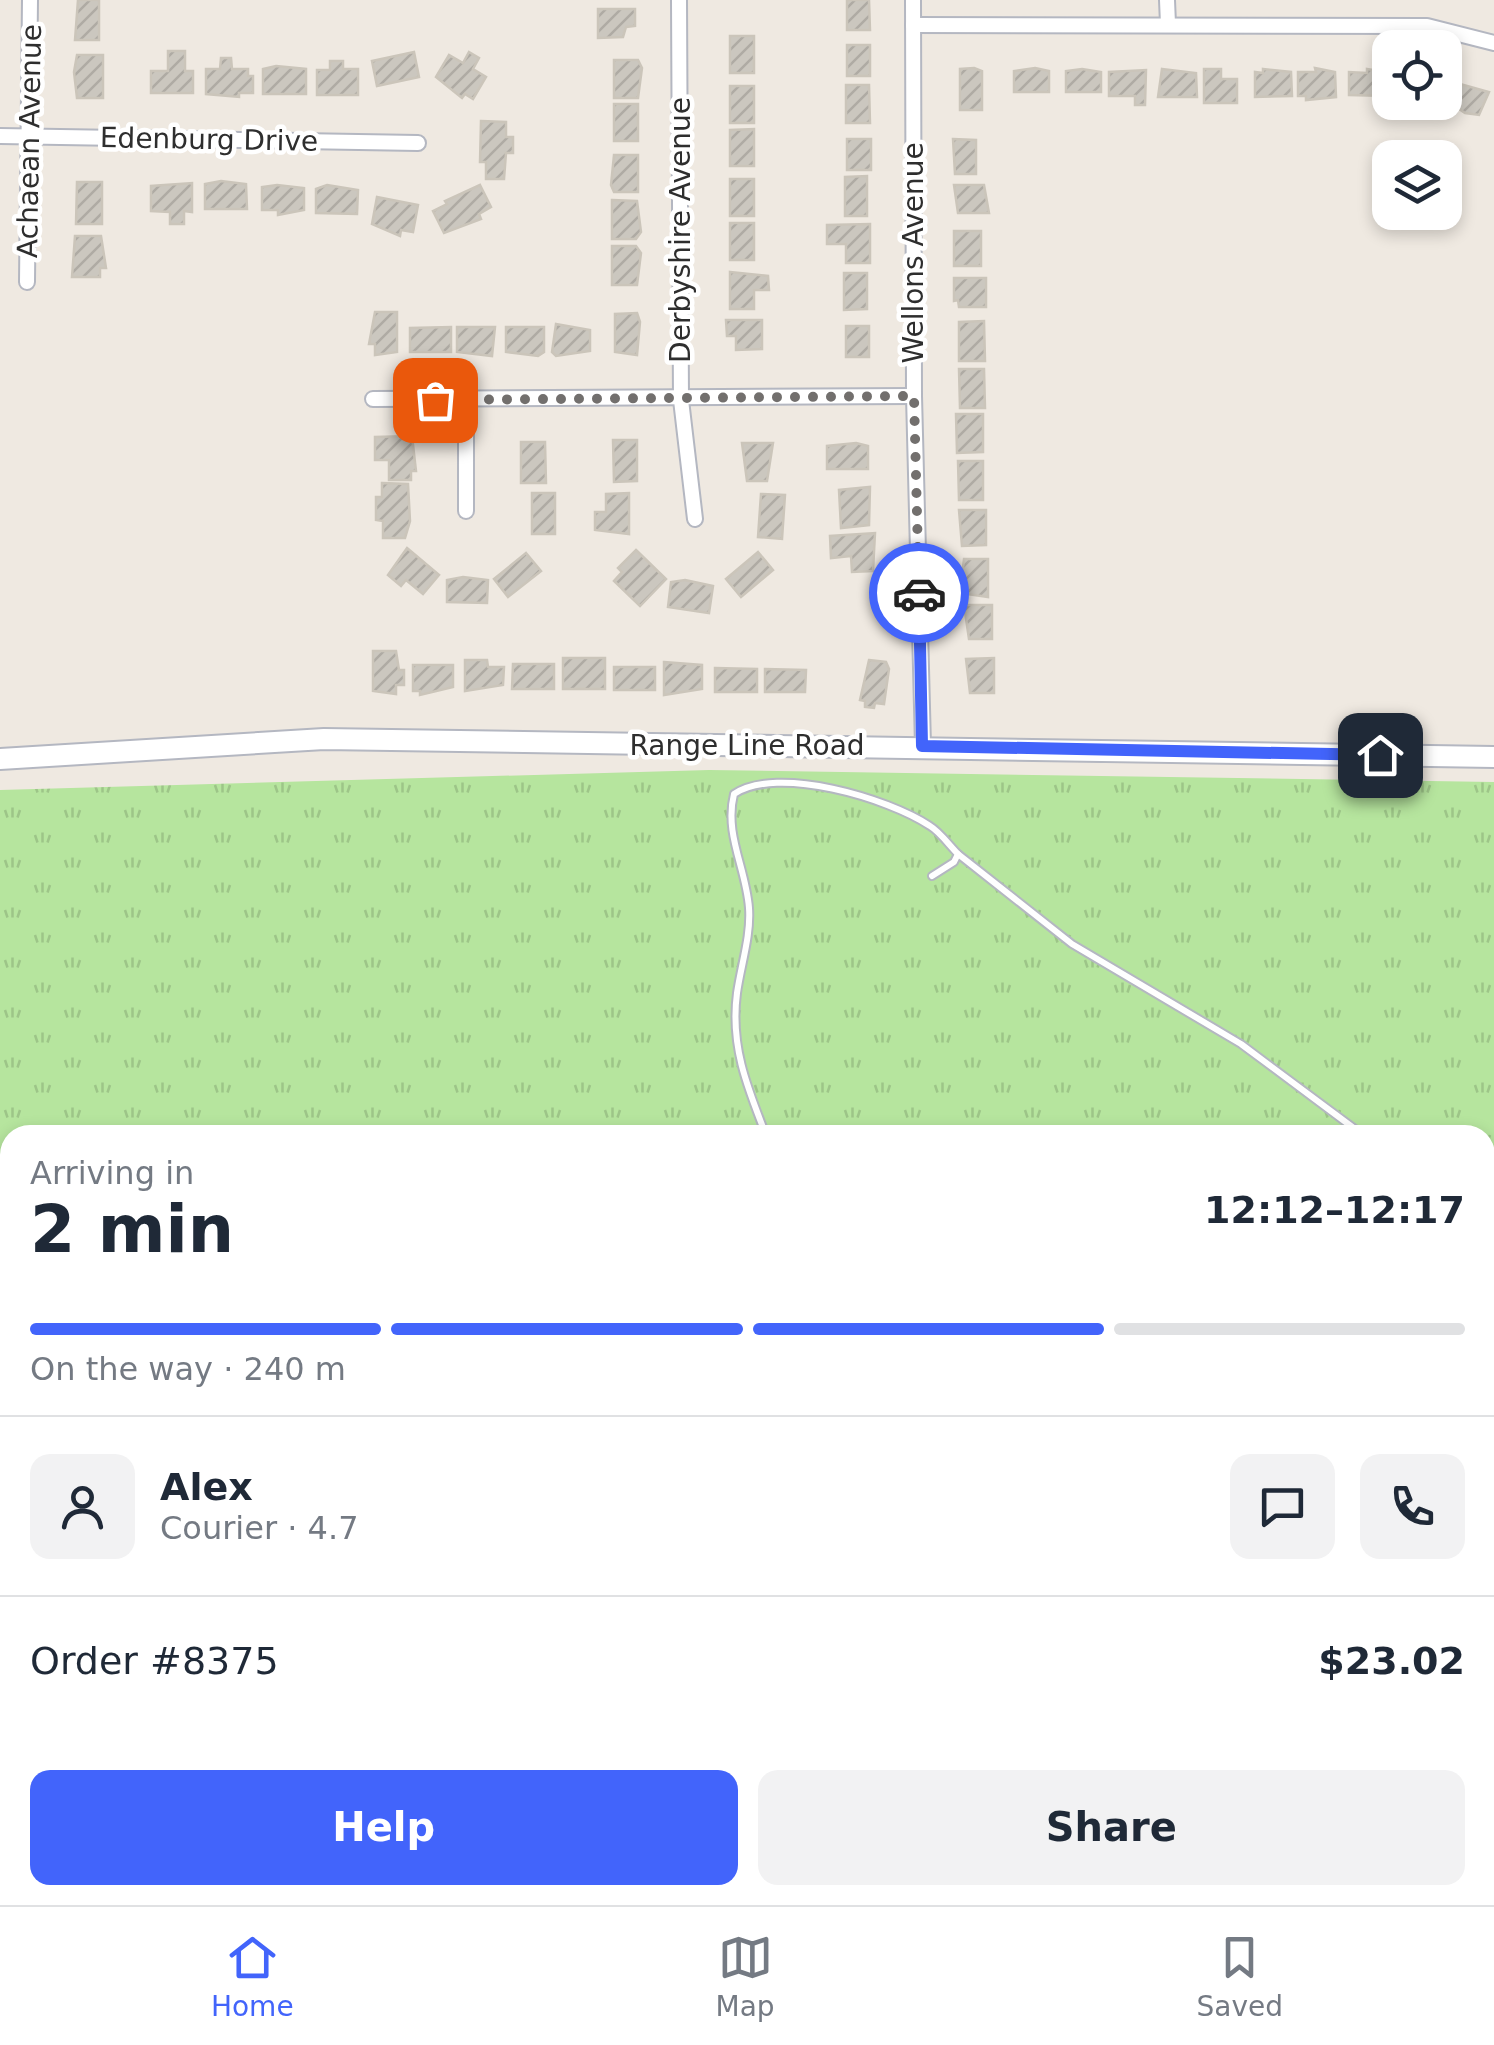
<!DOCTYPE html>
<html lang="en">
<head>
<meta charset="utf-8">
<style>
  :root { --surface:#fff; --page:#f2f2f3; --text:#1f2937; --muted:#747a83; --line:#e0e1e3; --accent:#4264fb }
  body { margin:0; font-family:"DejaVu Sans",sans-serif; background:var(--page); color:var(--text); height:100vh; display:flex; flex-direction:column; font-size:38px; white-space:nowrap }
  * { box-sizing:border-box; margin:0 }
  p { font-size:32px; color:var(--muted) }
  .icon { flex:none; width:55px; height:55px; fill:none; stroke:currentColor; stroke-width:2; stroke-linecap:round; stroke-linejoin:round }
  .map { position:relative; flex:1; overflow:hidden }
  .drawer { position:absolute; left:0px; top:1125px; width:1495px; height:780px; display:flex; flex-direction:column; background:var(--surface); border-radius:30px 30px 0 0; box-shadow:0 5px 15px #0003 }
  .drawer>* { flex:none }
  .buttons { position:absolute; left:1372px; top:30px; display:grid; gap:20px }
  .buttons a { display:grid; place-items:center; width:90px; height:90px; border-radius:20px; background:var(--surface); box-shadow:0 5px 15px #0003; font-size:50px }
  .pin { position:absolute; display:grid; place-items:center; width:85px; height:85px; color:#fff; margin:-42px; border-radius:20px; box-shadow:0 5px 15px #0006 }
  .courier { position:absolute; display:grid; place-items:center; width:100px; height:100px; margin:-50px; border:8px solid #4264fb; border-radius:50%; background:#fff; color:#222; box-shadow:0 2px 12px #0007 }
  .summary em { font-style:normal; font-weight:700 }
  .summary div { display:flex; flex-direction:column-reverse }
  .summary { display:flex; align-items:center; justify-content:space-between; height:170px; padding:0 30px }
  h1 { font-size:65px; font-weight:700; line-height:75px }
  .bar { display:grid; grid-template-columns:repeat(4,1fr); gap:15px 10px; align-content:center; height:120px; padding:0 30px }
  .bar i { height:12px; border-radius:8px; background:var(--line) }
  .bar .current { background:var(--accent) }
  .bar p { grid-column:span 4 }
  .line { display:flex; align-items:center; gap:25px; padding:0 30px; border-top:2px solid var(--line) }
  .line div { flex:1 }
  .round { display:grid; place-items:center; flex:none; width:105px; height:105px; border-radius:20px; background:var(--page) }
  .cta { display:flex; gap:20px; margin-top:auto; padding:20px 30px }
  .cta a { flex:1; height:115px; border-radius:20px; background:var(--accent); color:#fff; font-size:40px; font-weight:700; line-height:115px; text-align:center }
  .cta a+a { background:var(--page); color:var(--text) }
  .dock { display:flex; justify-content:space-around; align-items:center; height:140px; border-top:2px solid var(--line); background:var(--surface); font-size:28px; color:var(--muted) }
  .dock a { display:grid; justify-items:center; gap:5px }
  .dock .current { color:var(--accent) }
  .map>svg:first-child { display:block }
  .grass { fill:url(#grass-tufts); fill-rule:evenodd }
  .building { fill:url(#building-hatch); stroke:#cbc5ba; stroke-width:2.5 }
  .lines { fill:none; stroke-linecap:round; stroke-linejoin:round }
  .lane-casing { stroke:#b4b7c1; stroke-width:10 }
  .street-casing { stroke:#b4b7c1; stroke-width:18 }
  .secondary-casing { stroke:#b4b7c1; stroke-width:24 }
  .lane { stroke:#fff; stroke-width:6 }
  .street { stroke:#fff; stroke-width:14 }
  .secondary { stroke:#fff; stroke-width:20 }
  .done { stroke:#726f6d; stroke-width:10; stroke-dasharray:0 18 }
  .route { stroke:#4264fb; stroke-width:12 }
  .labels { text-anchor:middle; stroke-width:9; stroke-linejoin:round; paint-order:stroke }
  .street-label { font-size:28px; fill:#2e2e2e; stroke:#fff }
</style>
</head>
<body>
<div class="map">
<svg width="1494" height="1905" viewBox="0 0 1494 1905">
  <defs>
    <pattern id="grass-tufts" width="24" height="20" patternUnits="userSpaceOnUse" patternTransform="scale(2.5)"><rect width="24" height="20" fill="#b6e59e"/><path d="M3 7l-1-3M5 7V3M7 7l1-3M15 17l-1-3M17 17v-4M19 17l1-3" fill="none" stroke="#9dc588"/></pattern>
    <pattern id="building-hatch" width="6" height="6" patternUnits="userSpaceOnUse" patternTransform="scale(2.5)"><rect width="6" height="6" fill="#cbc7bf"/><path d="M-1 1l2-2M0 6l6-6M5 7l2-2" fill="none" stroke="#afaba4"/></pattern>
  </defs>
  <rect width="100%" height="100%" fill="#efe9e1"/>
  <path class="grass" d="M709,770L1494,782V1905H0V790ZM10,1135H1485V1895H10Z"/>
  <g class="building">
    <path d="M78,0H99V40H75Z"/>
    <path d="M847,0H869L870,30H847Z"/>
    <path d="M598,9H635V26L626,27L623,37L598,38Z"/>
    <rect x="730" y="36" width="24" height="37"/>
    <rect x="847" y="45" width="23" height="31"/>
    <path d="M168,51H185V71H193V93H151V71H168Z"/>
    <path d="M414,52L419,77L377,86L372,61Z"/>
    <path d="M469,52L479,58L473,69L486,77L473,99L465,94L462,98L436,77L449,55L463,63Z"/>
    <path d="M77,55H103V98H77L74,72Z"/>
    <path d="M221,58H231L232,69H248V76H253V93H239V97L206,94V69H220Z"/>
    <path d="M614,60H638L642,68L638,98H614Z"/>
    <path d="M330,61H343V69H358V95H317V70H330Z"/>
    <path d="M276,66L306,69V94H263V69Z"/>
    <path d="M974,68L982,71V110H960V69Z"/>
    <path d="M1035,68L1049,71V92H1014V71Z"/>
    <path d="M1315,68L1335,72L1336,97L1306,100V96H1298V72H1316Z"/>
    <path d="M1082,69L1101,72V92H1066V71Z"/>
    <path d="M1162,69L1196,73L1197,97H1158Z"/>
    <path d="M1204,69H1221V79H1237V103H1204Z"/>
    <path d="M1263,69L1291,72L1292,96L1255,97V72L1263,73Z"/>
    <path d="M1367,69L1386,72V96L1349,95V72L1367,73Z"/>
    <path d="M1146,70L1145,105H1135V96H1109V72Z"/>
    <path d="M1460,84L1489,92L1479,115L1465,113L1452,104Z"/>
    <path d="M846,85H869L870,123H846Z"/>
    <rect x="730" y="86" width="24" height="37"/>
    <rect x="614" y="104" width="24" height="37"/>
    <path d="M481,121L506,122V137H513V153H506L504,179H486V162H480Z"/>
    <path d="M754,129V166H730V130Z"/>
    <rect x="847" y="139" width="24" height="31"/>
    <path d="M953,139L976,140V174H955Z"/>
    <path d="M614,155H638V192H614L611,185Z"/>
    <path d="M867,176V216H845V177Z"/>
    <rect x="730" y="179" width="24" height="37"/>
    <path d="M221,181L246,184L247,209H205V184Z"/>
    <path d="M77,182H102V224H76Z"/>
    <path d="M192,183V212L184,211V224H170V212L151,211V186Z"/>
    <path d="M277,185L304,188V210L278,215V210H262V187Z"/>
    <path d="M327,185L358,190L357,214L316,213V189Z"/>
    <path d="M480,185L491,207L479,214L481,219L444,233L433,211L447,204L445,201Z"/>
    <path d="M954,185H984L989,213H958Z"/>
    <path d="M377,197L418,205L413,232L401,230L400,236L372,224Z"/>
    <path d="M612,200L637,201L641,232L636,239H612Z"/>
    <rect x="730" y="223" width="24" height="37"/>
    <path d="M870,224V263H846V244H827V225Z"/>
    <rect x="954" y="231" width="27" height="35"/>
    <path d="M75,236H101L106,268H100V277H72Z"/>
    <path d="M612,246H636L641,253L637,285H612Z"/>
    <path d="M730,272L768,276L769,290H754V309H730Z"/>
    <path d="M844,273H867V309L844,310Z"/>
    <path d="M954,278H986V307H959L958,300L954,301Z"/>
    <path d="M375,312H397V352L375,355V344H369Z"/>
    <path d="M637,313L640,322L637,355L615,352V314Z"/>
    <path d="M726,320H762V349L736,350V336H727Z"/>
    <path d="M984,321L985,361H959V322Z"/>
    <path d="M556,324L590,330V351L556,356L552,352Z"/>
    <rect x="846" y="326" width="23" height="31"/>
    <path d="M451,327V352H410V328Z"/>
    <path d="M457,327H495L492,356L457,352Z"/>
    <path d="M506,327H544V352L538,356L506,352Z"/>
    <path d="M959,369H984L985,408H960Z"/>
    <path d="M956,414H983V452L957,453Z"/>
    <path d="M412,436L416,471H411V480H389V460H375V437Z"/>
    <path d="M613,440H637V481L614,482Z"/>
    <path d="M521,442H545L546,483H521Z"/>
    <path d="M742,443H773L767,481H747Z"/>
    <path d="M856,443L868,446V469H827V446Z"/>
    <path d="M958,461H983V500H959Z"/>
    <path d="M382,483L408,484L410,521L405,538H383V521L376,520V497H382Z"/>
    <path d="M870,487L869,525L841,528L839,490Z"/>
    <rect x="532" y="493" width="23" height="41"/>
    <path d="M629,493V534L595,530V512H606V494Z"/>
    <path d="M761,494L785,495L782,539L758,537Z"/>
    <path d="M959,510H986V545L962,546Z"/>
    <path d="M875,533L873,571L852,572L851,556L831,558L830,536Z"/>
    <path d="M407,548L439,575L423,594L406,580L401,586L388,575Z"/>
    <path d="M636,550L666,579L640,606L614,581L622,572L618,568Z"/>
    <path d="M758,552L773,570L741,597L726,579Z"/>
    <path d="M526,553L541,571L508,597L494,579Z"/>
    <path d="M964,559H988V597L960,593Z"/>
    <path d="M463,577L488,580L487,603L447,602V580Z"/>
    <path d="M685,580L713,586L709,613L668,607L671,582Z"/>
    <path d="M964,605H992V639H969Z"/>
    <path d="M373,651H396L399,670H404V685H396V694L373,691Z"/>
    <rect x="563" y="658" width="42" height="31"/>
    <path d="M994,658V693H970L966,659Z"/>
    <path d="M465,660H487L488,667H504L503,685L465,691Z"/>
    <path d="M869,660L886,662L889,669L884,704L875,703L874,708L865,707V701L860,700Z"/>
    <path d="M664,662L702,665V689L664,695Z"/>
    <path d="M513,664H554V689H512Z"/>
    <path d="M413,665H453V687L420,695V691H413Z"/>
    <rect x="614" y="667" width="41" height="23"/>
    <path d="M715,668L757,669V692H715Z"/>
    <path d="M765,669L806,670L805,692H765Z"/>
  </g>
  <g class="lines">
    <g class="lane-casing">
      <g id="lane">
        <path d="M932,876L954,862L958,854L1072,944L1241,1044L1363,1135"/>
        <path d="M766,1135C747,1087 730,1045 737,993C741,965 751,936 749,908C746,868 724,834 734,794C777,765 888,798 930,826C940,832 949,845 958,854"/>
        <path d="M1485,1239L1494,1248"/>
        <path d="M901,1905L904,1895"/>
      </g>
    </g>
    <g class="street-casing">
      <g id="street">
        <path d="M679,0L681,400L695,519"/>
        <path d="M913,0L914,396L923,746"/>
        <path d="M1167,0L1168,24"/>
        <path d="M913,25L1427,26L1494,43"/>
        <path d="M0,136L418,143"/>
        <path d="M27,282L30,0"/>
        <path d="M373,399L914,396"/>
        <path d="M466,511V401"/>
      </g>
    </g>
    <g class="secondary-casing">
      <path id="secondary" d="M0,759L324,739L1494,757"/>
    </g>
    <use href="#lane" class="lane"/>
    <use href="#street" class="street"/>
    <use href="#secondary" class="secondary"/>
  </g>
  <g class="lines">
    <path class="done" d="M435,400L914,396L919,593"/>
    <path class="route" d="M919,593L922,746L1380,755"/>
  </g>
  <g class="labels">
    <g class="street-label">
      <text transform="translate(209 139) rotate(1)" y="10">Edenburg Drive</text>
      <text transform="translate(29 141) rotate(-89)" y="10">Achaean Avenue</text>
      <text transform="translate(680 230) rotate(-90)" y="10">Derbyshire Avenue</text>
      <text transform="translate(913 253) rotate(-90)" y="10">Wellons Avenue</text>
      <text x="747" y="755">Range Line Road</text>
    </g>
  </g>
</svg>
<div class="buttons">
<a><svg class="icon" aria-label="locate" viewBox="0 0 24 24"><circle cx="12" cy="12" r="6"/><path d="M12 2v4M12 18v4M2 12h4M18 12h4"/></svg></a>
<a><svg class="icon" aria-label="layers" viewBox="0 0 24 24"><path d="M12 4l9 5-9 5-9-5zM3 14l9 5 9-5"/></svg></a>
</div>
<div class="pin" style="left:435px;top:400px;background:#ea580c"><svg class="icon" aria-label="bag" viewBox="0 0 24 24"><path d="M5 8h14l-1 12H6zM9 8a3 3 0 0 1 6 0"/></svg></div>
<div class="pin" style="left:1380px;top:755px;background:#1f2937"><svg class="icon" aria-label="home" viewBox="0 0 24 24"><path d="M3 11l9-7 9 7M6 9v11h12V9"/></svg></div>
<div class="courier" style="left:919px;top:593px"><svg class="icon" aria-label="car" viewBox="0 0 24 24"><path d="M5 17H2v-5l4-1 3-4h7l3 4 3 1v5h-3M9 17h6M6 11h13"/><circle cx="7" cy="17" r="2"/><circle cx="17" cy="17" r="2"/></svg></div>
<section class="drawer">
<div class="summary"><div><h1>2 min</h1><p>Arriving in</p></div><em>12:12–12:17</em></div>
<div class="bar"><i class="current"></i><i class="current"></i><i class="current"></i><i></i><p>On the way · 240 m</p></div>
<div class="line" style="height:180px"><a class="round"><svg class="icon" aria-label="person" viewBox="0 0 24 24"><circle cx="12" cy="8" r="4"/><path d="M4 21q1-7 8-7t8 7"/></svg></a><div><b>Alex</b><p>Courier · 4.7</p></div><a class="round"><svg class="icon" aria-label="chat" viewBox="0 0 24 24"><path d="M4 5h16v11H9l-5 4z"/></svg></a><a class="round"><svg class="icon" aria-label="phone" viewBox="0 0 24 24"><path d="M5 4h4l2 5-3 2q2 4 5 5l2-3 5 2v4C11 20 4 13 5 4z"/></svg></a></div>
<div class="line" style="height:130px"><div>Order #8375</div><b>$23.02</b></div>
<div class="cta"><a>Help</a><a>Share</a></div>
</section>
</div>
<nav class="dock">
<a class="current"><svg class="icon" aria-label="home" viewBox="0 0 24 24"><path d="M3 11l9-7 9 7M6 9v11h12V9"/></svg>Home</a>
<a><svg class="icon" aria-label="map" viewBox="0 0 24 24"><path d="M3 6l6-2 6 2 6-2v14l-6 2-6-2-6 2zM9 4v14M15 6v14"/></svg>Map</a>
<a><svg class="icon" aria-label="saved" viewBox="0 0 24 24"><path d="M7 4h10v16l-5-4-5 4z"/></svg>Saved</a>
</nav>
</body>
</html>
